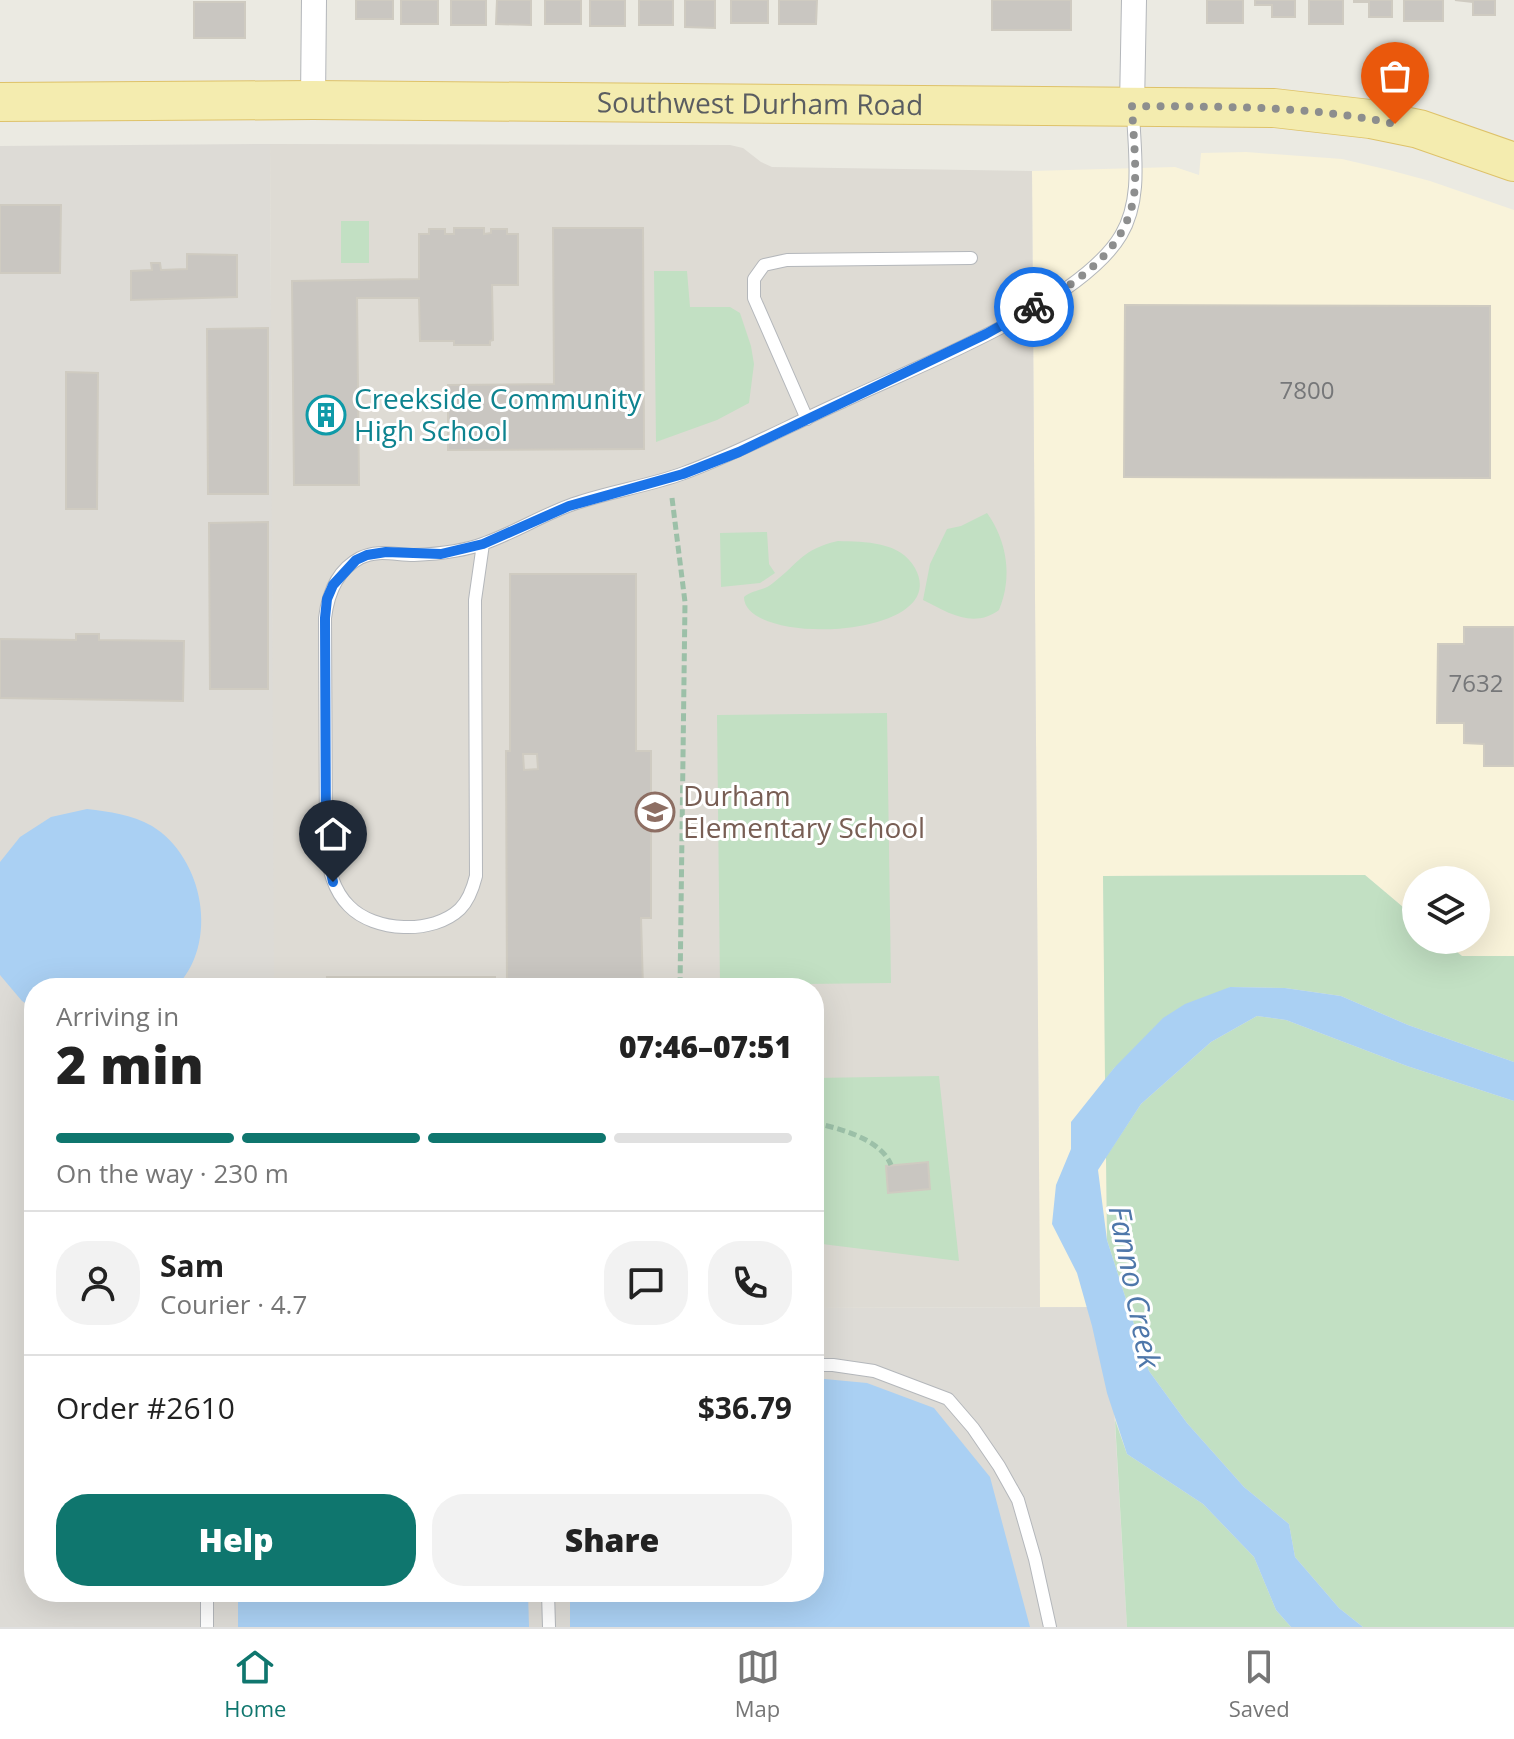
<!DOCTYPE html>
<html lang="en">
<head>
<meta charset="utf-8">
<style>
  :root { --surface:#fff; --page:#f2f2f2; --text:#222; --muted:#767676; --line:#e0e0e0; --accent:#0f766e }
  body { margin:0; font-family:"Open Sans",sans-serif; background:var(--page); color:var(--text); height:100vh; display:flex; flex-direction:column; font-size:30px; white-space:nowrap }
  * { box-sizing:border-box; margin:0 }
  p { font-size:26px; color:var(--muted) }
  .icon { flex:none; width:44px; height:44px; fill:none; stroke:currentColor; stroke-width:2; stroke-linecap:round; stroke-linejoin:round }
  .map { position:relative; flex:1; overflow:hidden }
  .details { position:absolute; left:24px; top:978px; width:800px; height:624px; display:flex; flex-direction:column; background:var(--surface); border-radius:32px; box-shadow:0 8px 32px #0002 }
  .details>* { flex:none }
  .controls { position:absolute; left:1402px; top:866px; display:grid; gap:16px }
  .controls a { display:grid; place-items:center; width:88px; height:88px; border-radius:50%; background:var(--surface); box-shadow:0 8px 32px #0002; font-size:40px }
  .pin { position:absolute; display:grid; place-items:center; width:68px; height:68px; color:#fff; margin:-82px -34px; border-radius:50% 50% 50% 0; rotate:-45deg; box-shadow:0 0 8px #0007 }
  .pin .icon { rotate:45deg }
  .courier { position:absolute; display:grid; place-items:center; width:80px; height:80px; margin:-40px; border:6px solid #1a73e8; border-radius:50%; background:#fff; color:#222; box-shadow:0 2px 10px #0007 }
  .head em { font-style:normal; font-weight:800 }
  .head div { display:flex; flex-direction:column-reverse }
  .head { display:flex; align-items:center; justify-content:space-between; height:136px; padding:0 32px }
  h1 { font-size:52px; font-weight:800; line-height:60px }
  .bar { display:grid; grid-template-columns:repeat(4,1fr); gap:12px 8px; align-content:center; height:96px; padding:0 32px }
  .bar i { height:10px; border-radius:6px; background:var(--line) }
  .bar .active { background:var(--accent) }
  .bar p { grid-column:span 4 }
  .line { display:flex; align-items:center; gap:20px; padding:0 32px; border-top:2px solid var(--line) }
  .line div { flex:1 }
  .round { display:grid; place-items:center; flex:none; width:84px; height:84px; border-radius:32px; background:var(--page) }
  .button { display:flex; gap:16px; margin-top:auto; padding:16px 32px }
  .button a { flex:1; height:92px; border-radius:32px; background:var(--accent); color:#fff; font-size:32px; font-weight:800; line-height:92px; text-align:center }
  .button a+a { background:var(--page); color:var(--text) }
  .tabs { display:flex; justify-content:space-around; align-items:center; height:112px; border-top:2px solid var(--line); background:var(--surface); font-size:22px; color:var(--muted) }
  .tabs a { display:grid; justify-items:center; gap:4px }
  .tabs .active { color:var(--accent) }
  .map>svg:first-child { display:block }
  .commercial { fill:#f9f3da }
  .industrial { fill:#dddbd6 }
  .education { fill:#dedbd4 }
  .green { fill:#c2e0c3 }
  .water { fill:#aad0f3 }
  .building { fill:#c9c6c1; stroke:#cfcbc1; stroke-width:2; fill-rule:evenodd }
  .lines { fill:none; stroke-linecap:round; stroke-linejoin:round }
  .service-casing { stroke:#b4b7bb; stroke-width:14 }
  .minor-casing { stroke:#b4b7bb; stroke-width:26 }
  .primary-casing { stroke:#dec269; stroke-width:40 }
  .path { stroke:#9cc0a8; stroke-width:5; stroke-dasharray:8 4; stroke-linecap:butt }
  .service { stroke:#fff; stroke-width:12 }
  .minor { stroke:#fff; stroke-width:24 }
  .primary { stroke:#f4ecaf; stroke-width:38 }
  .done { stroke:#8d8e8e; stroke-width:8; stroke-dasharray:0 14.4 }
  .route { stroke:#1a73e8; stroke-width:10 }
  .labels { text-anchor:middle; stroke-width:6; stroke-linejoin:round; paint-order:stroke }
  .number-label { font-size:24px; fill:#767779 }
  .street-label { font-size:28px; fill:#5a5d61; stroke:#fff }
  .culture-label { font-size:28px; fill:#0d838f; stroke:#fff; text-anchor:start }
  .education-label { font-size:28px; fill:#785e54; stroke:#fff; text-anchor:start }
  .water-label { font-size:30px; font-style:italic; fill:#4e77aa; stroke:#fff }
</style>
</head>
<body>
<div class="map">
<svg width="1514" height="1627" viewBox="0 0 1514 1627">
  <rect width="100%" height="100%" fill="#ebeae2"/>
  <path class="commercial" d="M1246,152L1342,159L1389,170L1430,181L1514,210V956H1462L1442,940H1476V880H1416V918L1365,875L1103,876L1108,1307H1040L1032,171L1175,167L1199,175L1201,153Z"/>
  <path class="industrial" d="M270,144L275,988H34V1592H814V1308L1108,1307L1127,1627H0V146Z"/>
  <path class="education" d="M270,144L730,145L743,148L761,162L772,167L1032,171L1040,1307L814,1308V988H274Z"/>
  <g class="green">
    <rect x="341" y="221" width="28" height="42"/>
    <path d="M654,271H687L690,307H730L740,313L751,346L754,364L749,403L717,420L656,442Z"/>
    <path d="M987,513C1007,541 1013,577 999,610C973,629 949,613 923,600L930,564L947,529L961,526Z"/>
    <path d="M767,532L769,564L775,573L760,583L721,587L720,533Z"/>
    <path d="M838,541C865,542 900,541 915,568C954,639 744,648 744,597C752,590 764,591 773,583C799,563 802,549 838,541Z"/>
    <path d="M887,713L891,983L720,985L717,715Z"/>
    <path d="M1365,875L1416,918V940H1442L1462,956H1514V1062L1408,1025L1341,996L1285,988L1230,987L1114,1068L1105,1080L1103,876Z"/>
    <path d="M1257,1016L1286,1020L1407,1066L1514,1101V1627H1363L1339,1608L1295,1557L1289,1524L1244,1487L1187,1423L1149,1371L1107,1240L1106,1157L1141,1104L1211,1042Z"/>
    <path d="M939,1076L959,1261L814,1243V1078Z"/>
    <path d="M1115,1420L1127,1454L1203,1504L1254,1557L1276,1610L1291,1627H1127Z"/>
  </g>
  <g class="water">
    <path d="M87,809C110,812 131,814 152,826C204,858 220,944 175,988H34V1008L22,1001L0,975V862L20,837L51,817Z"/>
    <path d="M1230,987L1285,988L1341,996L1408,1025L1514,1062V1101L1407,1066L1286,1020L1257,1016L1211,1042L1141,1104L1098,1170L1107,1240L1149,1371L1187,1423L1244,1487L1289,1524L1295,1557L1339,1608L1363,1627H1291L1276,1610L1254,1557L1203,1504L1127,1454L1107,1393L1092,1326L1077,1273L1052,1224L1056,1185L1071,1149V1122L1114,1068L1163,1018L1185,1004Z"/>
    <path d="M814,1378L867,1383L934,1408L990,1477L1030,1627H570V1592H814Z"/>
    <path d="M238,1592H528L529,1627H238Z"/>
  </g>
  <g class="building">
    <rect x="356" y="0" width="37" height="19"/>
    <rect x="401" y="0" width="37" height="24"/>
    <rect x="451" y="0" width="35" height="25"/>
    <path d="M497,0H531V25L496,24Z"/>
    <rect x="545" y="0" width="36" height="24"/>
    <rect x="590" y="0" width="35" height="26"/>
    <rect x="639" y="0" width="34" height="25"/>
    <path d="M685,0H715V28L685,27Z"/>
    <rect x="731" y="0" width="37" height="23"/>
    <path d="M779,0H817L816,24H779Z"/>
    <rect x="992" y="0" width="79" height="30"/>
    <rect x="1207" y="0" width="36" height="23"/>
    <path d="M1255,0H1295V17H1272V5H1255Z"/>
    <rect x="1309" y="0" width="34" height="24"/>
    <path d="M1354,0H1392V17H1369V2H1354Z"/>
    <rect x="1404" y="0" width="39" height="21"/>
    <path d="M1455,0H1495V15H1473V2Z"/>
    <rect x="194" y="2" width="51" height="36"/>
    <path d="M0,205H61L60,273H0Z"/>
    <path d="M454,228H484V234L491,233V229H507V234H518V285H492L493,340L490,341V345H454V341H420L419,298H357L359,485H294L292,281L419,279V234H429V229H445V234H454Z"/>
    <path d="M553,228H643L644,449L448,450V385L554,384Z"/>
    <path d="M187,254L237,255V297L131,300V271L152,270L151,263H160L161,270L187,269Z"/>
    <path d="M1125,305L1490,306V478L1124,477Z"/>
    <path d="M268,328V494H208L207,329Z"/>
    <path d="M66,372L98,373L97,509H66Z"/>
    <path d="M268,522V689H210L209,523Z"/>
    <path d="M510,574H636V751H651V918H641L643,988H507L506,751H510ZM523,754H537L538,769L524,770Z"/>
    <path d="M1464,627H1514V766H1484V744L1464,743V723H1437L1438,644H1464Z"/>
    <path d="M76,634H99V640L184,641L183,701L0,698V639L76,640Z"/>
    <path d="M327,977H495V988H328Z"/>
    <path d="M928,1162L930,1189L888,1193L886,1166Z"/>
  </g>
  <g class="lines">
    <g class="service-casing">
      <g id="service">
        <path d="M807,419L754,298V279L764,265L787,260L971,258"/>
        <path d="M483,544L475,600L476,876C473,888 469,900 460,909C433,935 374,932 349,906C333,890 329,870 326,849L325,618C328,594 337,570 360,558C378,549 395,555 414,555C437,554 462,552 485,543C513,533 539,517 568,506C605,492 646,487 684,473C739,453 790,425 844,401C918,366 1080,304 1121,235C1143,198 1134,151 1133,110"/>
        <path d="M814,1365H833L874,1371L948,1399L973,1428L999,1466L1018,1500L1035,1559L1050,1627"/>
        <path d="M548,1592L549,1627"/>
        <path d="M207,1627V1592"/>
      </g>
    </g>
    <g class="minor-casing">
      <g id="minor">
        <path d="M313,100L314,0"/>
        <path d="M1132,106L1134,0"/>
      </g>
    </g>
    <g class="primary-casing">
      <g id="primary">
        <path id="s1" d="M0,102L313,100L1274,108L1370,119L1419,129L1514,162"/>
      </g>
    </g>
    <g class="path">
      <path d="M672,498L685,602L680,988"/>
      <path d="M814,1123C839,1128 881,1139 891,1165"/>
    </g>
    <use href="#service" class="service"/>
    <use href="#minor" class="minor"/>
    <use href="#primary" class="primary"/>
  </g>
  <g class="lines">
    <path class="done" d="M1034,307C1083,279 1134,244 1135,182C1136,156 1133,131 1132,106C1220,107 1309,105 1395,124"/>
    <path class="route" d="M333,882L326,849L325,618L327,599L333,585L356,560L367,555L386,552L441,554L483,544L569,506L683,474L739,452L986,334L1034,307"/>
  </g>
  <defs>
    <g id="building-ring" transform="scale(2)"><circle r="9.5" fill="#fff" stroke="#0f9aa8" stroke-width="1.5"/><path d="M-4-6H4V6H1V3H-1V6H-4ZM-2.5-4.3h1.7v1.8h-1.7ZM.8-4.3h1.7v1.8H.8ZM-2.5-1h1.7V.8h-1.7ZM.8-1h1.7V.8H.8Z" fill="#0f9aa8"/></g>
    <g id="school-ring" transform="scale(2)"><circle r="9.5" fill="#fff" stroke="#8d6e63" stroke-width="1.5"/><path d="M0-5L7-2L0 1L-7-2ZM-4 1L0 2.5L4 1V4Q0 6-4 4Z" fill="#8d6e63"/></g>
  </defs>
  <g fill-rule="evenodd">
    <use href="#building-ring" x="326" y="415"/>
    <use href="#school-ring" x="655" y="812"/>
  </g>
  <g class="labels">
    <g class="number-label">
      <text x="1307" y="399">7800</text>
      <text x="1476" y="692">7632</text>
    </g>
    <g class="street-label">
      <text dy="10" stroke="none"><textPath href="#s1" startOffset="760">Southwest Durham Road</textPath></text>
    </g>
    <g class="culture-label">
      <text x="354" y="409">Creekside Community<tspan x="354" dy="32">High School</tspan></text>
    </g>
    <g class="education-label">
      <text x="683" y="806">Durham<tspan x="683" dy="32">Elementary School</tspan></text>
    </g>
    <g class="water-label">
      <text transform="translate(1134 1287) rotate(79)" y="10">Fanno Creek</text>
    </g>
  </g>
</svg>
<div class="controls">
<a><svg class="icon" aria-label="layers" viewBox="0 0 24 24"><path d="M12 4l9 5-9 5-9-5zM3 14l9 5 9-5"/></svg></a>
</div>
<div class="pin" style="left:1395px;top:124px;background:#ea580c"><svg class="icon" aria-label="bag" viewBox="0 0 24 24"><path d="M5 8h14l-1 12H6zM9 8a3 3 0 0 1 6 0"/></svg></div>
<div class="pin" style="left:333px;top:882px;background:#1f2937"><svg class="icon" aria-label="home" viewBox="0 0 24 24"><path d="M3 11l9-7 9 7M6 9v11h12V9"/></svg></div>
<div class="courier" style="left:1034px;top:307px"><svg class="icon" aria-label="bike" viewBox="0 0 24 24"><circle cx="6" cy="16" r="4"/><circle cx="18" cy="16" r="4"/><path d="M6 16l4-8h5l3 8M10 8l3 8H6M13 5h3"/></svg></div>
<section class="details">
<div class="head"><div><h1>2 min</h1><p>Arriving in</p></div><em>07:46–07:51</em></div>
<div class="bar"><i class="active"></i><i class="active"></i><i class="active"></i><i></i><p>On the way · 230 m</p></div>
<div class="line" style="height:144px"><a class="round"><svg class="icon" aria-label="person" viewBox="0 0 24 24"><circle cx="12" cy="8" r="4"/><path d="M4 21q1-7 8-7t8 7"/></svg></a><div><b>Sam</b><p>Courier · 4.7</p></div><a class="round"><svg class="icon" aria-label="chat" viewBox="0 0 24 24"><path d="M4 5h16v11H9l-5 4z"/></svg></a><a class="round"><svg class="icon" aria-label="phone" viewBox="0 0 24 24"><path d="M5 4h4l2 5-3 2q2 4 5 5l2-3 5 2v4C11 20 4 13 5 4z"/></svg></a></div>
<div class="line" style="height:104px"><div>Order #2610</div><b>$36.79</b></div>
<div class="button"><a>Help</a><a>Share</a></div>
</section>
</div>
<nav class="tabs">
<a class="active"><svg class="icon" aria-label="home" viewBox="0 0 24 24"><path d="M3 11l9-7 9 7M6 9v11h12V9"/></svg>Home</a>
<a><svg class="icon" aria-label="map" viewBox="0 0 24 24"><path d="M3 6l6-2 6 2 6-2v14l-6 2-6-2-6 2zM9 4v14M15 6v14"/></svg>Map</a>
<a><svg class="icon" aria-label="saved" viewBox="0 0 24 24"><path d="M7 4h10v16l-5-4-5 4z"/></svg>Saved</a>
</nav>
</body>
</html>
